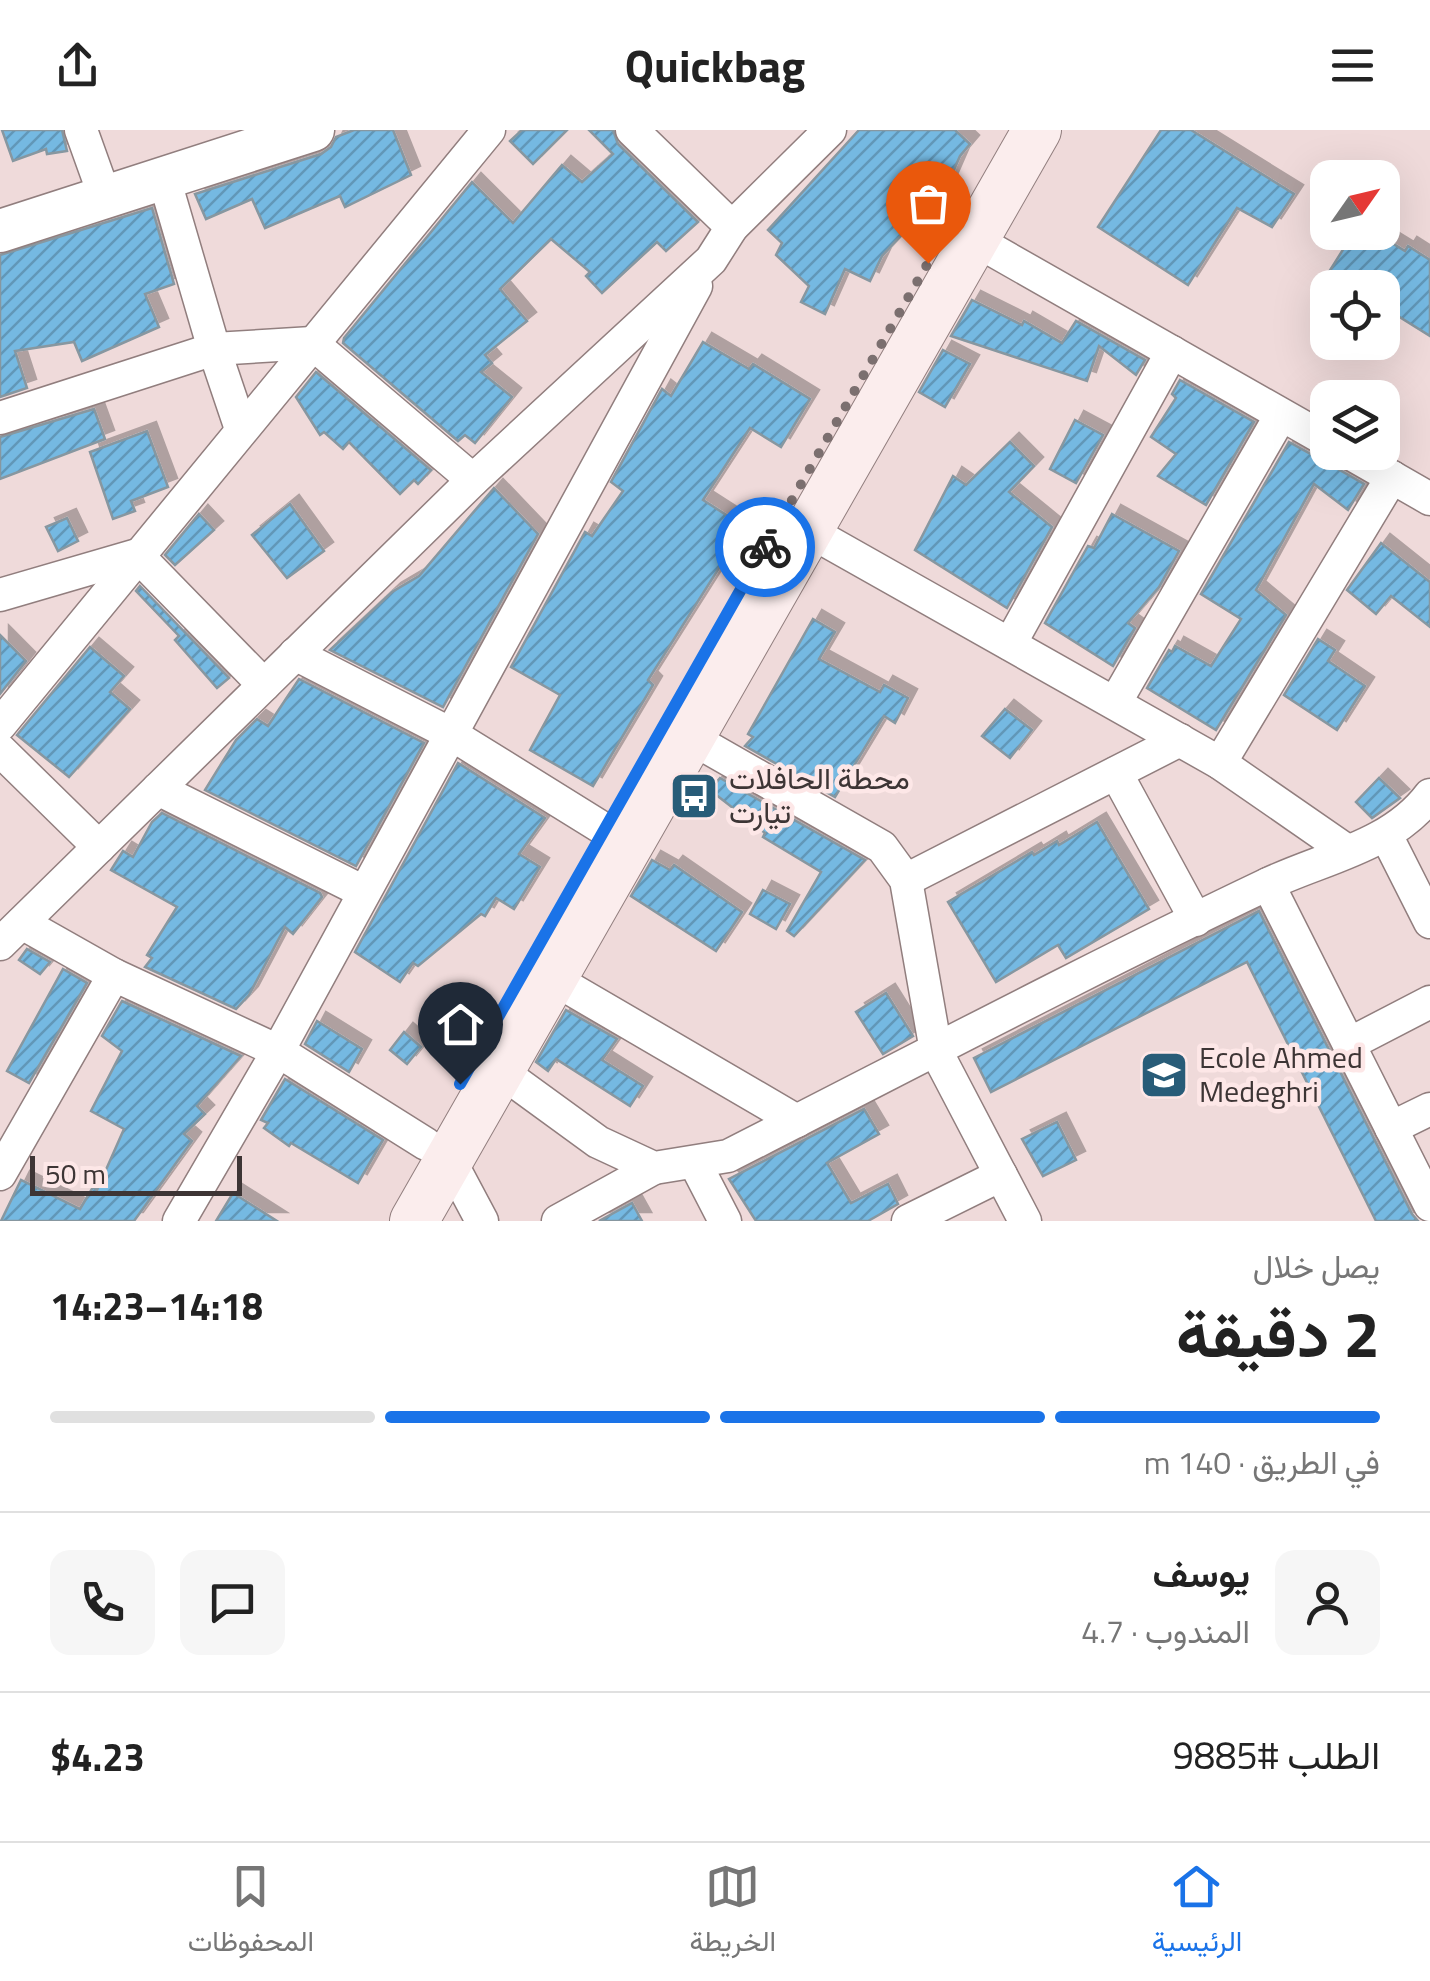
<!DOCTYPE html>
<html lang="ar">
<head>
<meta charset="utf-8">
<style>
  :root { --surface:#fff; --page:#f6f6f6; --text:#222; --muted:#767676; --line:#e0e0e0; --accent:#1a73e8 }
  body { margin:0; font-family:"Titillium Web",Vazirmatn,sans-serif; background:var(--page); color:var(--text); direction:rtl; height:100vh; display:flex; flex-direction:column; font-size:38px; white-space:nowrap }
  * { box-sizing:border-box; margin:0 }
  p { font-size:32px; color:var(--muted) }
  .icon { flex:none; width:55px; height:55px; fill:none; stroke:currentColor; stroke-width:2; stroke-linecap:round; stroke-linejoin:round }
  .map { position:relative; height:1091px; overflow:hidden; direction:ltr }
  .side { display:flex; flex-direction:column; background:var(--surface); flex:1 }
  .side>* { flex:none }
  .needle { width:65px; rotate:56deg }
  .fabs { position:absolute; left:1310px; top:30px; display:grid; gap:20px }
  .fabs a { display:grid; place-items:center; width:90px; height:90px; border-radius:20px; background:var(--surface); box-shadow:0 10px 40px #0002; font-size:50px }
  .scale { position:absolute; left:30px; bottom:25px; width:212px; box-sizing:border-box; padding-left:10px; border:5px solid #3d3535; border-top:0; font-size:28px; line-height:35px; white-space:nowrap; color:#3d3535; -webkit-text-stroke:8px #fde7e7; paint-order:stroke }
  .pin { position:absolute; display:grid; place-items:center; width:85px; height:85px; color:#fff; margin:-102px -42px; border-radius:50% 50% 50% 0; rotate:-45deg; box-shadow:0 0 10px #0007 }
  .pin .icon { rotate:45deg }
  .courier { position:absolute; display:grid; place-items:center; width:100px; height:100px; margin:-50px; border:8px solid #1a73e8; border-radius:50%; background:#fff; color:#222; box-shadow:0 2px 12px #0007 }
  .overview em { font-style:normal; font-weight:700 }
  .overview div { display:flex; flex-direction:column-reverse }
  .overview { display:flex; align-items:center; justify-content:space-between; height:170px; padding:0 50px }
  h1 { font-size:65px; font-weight:700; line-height:75px }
  .bar { display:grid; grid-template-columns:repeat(4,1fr); gap:15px 10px; align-content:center; height:120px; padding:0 50px }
  .bar i { height:12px; border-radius:8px; background:var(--line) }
  .bar .current { background:var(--accent) }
  .bar p { grid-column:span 4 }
  .line { display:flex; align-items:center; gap:25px; padding:0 50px; border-top:2px solid var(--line) }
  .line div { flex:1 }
  .round { display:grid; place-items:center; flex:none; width:105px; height:105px; border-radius:20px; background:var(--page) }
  header { display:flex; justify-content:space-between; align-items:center; height:130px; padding:0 50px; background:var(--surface); font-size:45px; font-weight:700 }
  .tab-bar { display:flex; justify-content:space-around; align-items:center; height:140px; border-top:2px solid var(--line); background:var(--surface); font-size:28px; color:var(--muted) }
  .tab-bar a { display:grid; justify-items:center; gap:5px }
  .tab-bar .current { color:var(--accent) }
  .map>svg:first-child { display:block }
  .building { fill:url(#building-hatch); stroke:#8797a0; stroke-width:2.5; filter:url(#shadow) }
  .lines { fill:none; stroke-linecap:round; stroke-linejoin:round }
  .minor-casing { stroke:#917e7e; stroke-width:35 }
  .tertiary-casing { stroke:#917e7e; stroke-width:45 }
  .secondary-casing { stroke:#917e7e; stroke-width:50 }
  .minor { stroke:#fff; stroke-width:32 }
  .tertiary { stroke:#fff; stroke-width:42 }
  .secondary { stroke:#fbeded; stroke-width:48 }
  .done { stroke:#7b6f6f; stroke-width:10; stroke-dasharray:0 18 }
  .route { stroke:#1a73e8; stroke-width:12 }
  .labels { text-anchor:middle; stroke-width:9; stroke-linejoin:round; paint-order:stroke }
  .poi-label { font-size:30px; fill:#3d3535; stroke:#fde7e7; text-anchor:start }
</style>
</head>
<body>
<header><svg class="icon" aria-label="menu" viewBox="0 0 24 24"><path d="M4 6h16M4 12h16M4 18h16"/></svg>Quickbag<svg class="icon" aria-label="share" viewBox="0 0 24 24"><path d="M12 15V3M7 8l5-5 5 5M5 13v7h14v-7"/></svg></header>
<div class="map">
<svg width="1430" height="1091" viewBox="0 0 1430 1091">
  <defs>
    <pattern id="building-hatch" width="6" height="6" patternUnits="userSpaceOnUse" patternTransform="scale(2.5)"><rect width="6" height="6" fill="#75b9e2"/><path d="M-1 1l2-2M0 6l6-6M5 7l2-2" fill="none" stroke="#6197b8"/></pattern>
    <filter id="shadow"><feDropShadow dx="9" dy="-9" stdDeviation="0" flood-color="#0004"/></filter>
  </defs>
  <rect width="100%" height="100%" fill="#efdada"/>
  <g class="building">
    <path d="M2,0H62L67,21L47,24L46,19L13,31Z"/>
    <path d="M354,0H393L411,45L345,77L340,66L265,98L252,69L206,89L195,64L321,24L331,17L336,7Z"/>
    <path d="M522,0H567L533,34L510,11Z"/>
    <path d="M589,0H613L618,14L698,92L666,121L657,112L602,163L586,146L590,142L551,109L500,159L527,191L485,225L492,233L481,242L512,267L475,313L465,305L458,311L343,213L344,208L472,52L513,93L562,35L582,52L613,24Z"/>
    <path d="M859,0H955L970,14L960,26L935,83L918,102L908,98L882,126L870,151L845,139L825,184L801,172L809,156L776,125L782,113L768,100Z"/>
    <path d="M1161,0H1191L1294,64L1272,97L1237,78L1188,155L1098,97Z"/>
    <path d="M152,78L174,154L145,164L159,197L82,231L74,212L15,221L27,258L0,267V125Z"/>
    <path d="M1354,102H1374L1405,121L1408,116L1430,130V206L1382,176V158H1353L1329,142Z"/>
    <path d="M972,170L1022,195L1024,191L1062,213L1076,191L1145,230L1136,245L1099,216L1087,251L951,206Z"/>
    <path d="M703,212L749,239L753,234L810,269L781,317L750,298L703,370L745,397L648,550L653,555L593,656L530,620L560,565L511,537L585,402L592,406L623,361L611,352L662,259L671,266Z"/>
    <path d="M943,220L970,234L945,277L919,262Z"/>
    <path d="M316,242L431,340L418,354L414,350L400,364L349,312L343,319L324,302L320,305L296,267Z"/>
    <path d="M1180,250L1254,292L1206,375L1158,346L1176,324L1151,307L1176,268L1172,264Z"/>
    <path d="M94,279L105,309L0,349V307Z"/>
    <path d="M1075,290L1103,305L1076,353L1050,339Z"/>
    <path d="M147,301L168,357L131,371L135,381L113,389L90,322Z"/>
    <path d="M1010,312L1034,336L1009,362L1052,397L1007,478L915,420L953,346L966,355Z"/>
    <path d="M1289,312L1318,328L1330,331L1338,339L1364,354L1348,380L1314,354L1256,460L1286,485L1216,600L1147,558L1169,520L1172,522L1175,516L1211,536L1241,489L1201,464Z"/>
    <path d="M494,358L538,404L443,577L330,520L392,462L419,446Z"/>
    <path d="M290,374L324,421L287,448L252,405Z"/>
    <path d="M199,384L214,400L175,435L165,425Z"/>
    <path d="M1112,384L1179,421L1159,457L1128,493L1135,498L1113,536L1045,493L1084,423L1088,416L1094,418Z"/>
    <path d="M67,388L78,411L58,421L46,397Z"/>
    <path d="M1381,413L1430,452V497L1391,466L1376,484L1347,460Z"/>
    <path d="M140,456L229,548L217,558L175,510L179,506L136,461Z"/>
    <path d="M813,489L835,502L819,529L880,562L884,555L908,568L895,593L884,586L835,667L745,616L753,607L748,604Z"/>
    <path d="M0,505L26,531L0,564Z"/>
    <path d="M1318,509L1335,520L1328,531L1365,556L1337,600L1284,565Z"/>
    <path d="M90,517L124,546L110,562L130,579L69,647L17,605Z"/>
    <path d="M299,549L424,613L356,736L205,660L236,610L257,589L268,596Z"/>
    <path d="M1005,579L1032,600L1010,628L982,606Z"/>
    <path d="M458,633L545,688L519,724L540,737L514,779L496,768L485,786L481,784L418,836L413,833L400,852L355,822Z"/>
    <path d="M720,648L865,730L794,806L787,801L821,742L763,707L765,703L710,660Z"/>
    <path d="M1379,648L1400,668L1372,688L1356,672Z"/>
    <path d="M162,683L320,763L322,767L293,804L285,797L249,865L236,879L145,837L152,828L147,825L177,777L111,740L123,721L133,727L152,692Z"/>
    <path d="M1097,692L1149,779L1066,828L1058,815L996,852L948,772L1032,722L1034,725L1057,711L1059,715Z"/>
    <path d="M652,730L670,740L674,735L742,782L716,821L631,766Z"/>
    <path d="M763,760L790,774L776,799L750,784Z"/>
    <path d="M1259,781L1412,1084L1418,1091H1376L1247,832L991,962L974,928Z"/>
    <path d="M27,819L50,832L40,844L19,830Z"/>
    <path d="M63,839L87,853L29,953L7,941Z"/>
    <path d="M886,863L913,906L883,924L856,882Z"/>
    <path d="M122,871L241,926L197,976L205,984L184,1004L192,1011L134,1091H1L21,1050L80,1079L93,1057L97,1060L124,999L91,981L122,921L102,906Z"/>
    <path d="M566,880L617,909L602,930L643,956L630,976L556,929L548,941L536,932Z"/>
    <path d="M317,891L362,919L349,942L305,914Z"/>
    <path d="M404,902L421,917L407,934L390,920Z"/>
    <path d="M285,949L383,1010L358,1053L291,1013L289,1016L264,998L268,993L261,990Z"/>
    <path d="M864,979L879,1004L827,1033L851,1073L888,1054L898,1074L868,1091H756L729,1049Z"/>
    <path d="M1057,992L1076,1030L1043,1046L1022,1009Z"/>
    <path d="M233,1063L277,1091H216Z"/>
    <path d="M632,1073L642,1091H599Z"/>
  </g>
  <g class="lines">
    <g class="minor-casing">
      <g id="minor">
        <path d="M81,0L105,67"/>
        <path d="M632,0L732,97"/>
        <path d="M164,48L214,219L241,299"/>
        <path d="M975,110L1328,311"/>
        <path d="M0,288L214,219L312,213L473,350"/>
        <path d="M1348,322L1430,369"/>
        <path d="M809,401L1220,633L1347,721"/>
        <path d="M0,465L137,425L264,555"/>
        <path d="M1010,514L1172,222"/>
        <path d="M295,524L451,604L604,699"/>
        <path d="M1115,573L1281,285"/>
        <path d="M0,595L489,0"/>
        <path d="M691,608L882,717L906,750L936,921L1025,1091"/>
        <path d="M0,620L99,717"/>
        <path d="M1220,633L1392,347"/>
        <path d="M1116,643L1196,790"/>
        <path d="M158,659L364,762"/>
        <path d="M1386,705L1430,792"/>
        <path d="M906,750L1180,610"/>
        <path d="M1268,754L1430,1075"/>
        <path d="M22,793L114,845L278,921L426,1014"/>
        <path d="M0,814L473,350L711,130L732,97L830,0"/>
        <path d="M552,848L797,991"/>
        <path d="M1349,914L1430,872"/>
        <path d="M499,940L598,1012L654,1038L728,1026C907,935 1085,841 1266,755C1322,728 1391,717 1430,665"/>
        <path d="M1391,998L1430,979"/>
        <path d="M449,1029L482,1091"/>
        <path d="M695,1033L725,1091"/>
        <path d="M0,1044L114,845"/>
        <path d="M179,1091L278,921L696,156"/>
        <path d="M558,1091L654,1038"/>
        <path d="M908,1091L1001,1045"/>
      </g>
    </g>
    <g class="tertiary-casing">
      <path id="tertiary" d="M0,101L313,0"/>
    </g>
    <g class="secondary-casing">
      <path id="secondary" d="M414,1091L1037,0"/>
    </g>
    <use href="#minor" class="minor"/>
    <use href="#tertiary" class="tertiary"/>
    <use href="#secondary" class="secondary"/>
  </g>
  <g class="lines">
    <path class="done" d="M765,417L928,133"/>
    <path class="route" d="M460,954L765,417"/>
  </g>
  <defs>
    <g id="bus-square" transform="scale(2.5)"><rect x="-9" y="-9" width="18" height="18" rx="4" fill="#285c78" stroke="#fde7e7"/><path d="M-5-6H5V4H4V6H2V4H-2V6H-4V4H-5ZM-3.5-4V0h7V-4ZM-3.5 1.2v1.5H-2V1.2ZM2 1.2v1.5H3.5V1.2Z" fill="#fff"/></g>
    <g id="school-square" transform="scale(2.5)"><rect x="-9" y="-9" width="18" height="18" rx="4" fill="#285c78" stroke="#fde7e7"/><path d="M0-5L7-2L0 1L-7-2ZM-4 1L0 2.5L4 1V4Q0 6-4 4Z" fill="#fff"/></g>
  </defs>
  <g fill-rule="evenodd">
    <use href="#bus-square" x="694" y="666"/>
    <use href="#school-square" x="1164" y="945"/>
  </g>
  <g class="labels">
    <g class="poi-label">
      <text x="729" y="659">محطة الحافلات<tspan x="729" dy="34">تيارت</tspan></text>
      <text x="1199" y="938">Ecole Ahmed<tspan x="1199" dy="34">Medeghri</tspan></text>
    </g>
  </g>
</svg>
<div class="fabs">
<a><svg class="needle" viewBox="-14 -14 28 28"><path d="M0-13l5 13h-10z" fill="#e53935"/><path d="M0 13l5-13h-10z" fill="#767676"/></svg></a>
<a><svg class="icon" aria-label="locate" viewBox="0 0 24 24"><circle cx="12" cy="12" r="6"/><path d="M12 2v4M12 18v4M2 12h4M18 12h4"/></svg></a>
<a><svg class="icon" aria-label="layers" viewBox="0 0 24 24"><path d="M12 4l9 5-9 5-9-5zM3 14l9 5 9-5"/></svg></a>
</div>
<div class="scale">50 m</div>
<div class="pin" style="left:928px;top:133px;background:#ea580c"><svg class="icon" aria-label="bag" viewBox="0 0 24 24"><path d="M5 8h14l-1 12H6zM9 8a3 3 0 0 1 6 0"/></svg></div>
<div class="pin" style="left:460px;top:954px;background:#1f2937"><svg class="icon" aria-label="home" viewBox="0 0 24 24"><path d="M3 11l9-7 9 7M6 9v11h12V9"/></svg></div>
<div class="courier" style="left:765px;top:417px"><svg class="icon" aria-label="bike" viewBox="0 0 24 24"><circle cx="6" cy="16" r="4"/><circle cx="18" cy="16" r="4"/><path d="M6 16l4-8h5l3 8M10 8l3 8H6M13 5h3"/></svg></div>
</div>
<section class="side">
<div class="overview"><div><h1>2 دقيقة</h1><p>يصل خلال</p></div><em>14:18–14:23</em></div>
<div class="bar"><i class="current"></i><i class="current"></i><i class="current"></i><i></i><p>في الطريق · 140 m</p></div>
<div class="line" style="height:180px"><a class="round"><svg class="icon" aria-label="person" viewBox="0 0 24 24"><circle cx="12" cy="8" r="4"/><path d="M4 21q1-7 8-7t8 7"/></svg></a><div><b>يوسف</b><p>المندوب · 4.7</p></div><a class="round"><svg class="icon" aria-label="chat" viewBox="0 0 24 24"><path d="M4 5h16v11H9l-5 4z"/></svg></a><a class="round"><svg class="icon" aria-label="phone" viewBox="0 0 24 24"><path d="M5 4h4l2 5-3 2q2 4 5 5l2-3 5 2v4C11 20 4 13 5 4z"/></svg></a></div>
<div class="line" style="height:130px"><div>الطلب #9885</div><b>$4.23</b></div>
</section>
<nav class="tab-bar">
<a class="current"><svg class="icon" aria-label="home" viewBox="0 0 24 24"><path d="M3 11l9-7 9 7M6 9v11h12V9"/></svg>الرئيسية</a>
<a><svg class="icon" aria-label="map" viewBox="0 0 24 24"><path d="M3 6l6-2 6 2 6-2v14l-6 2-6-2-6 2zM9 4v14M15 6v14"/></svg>الخريطة</a>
<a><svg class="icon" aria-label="saved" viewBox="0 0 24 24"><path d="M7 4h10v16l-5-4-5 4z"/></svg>المحفوظات</a>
</nav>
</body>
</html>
